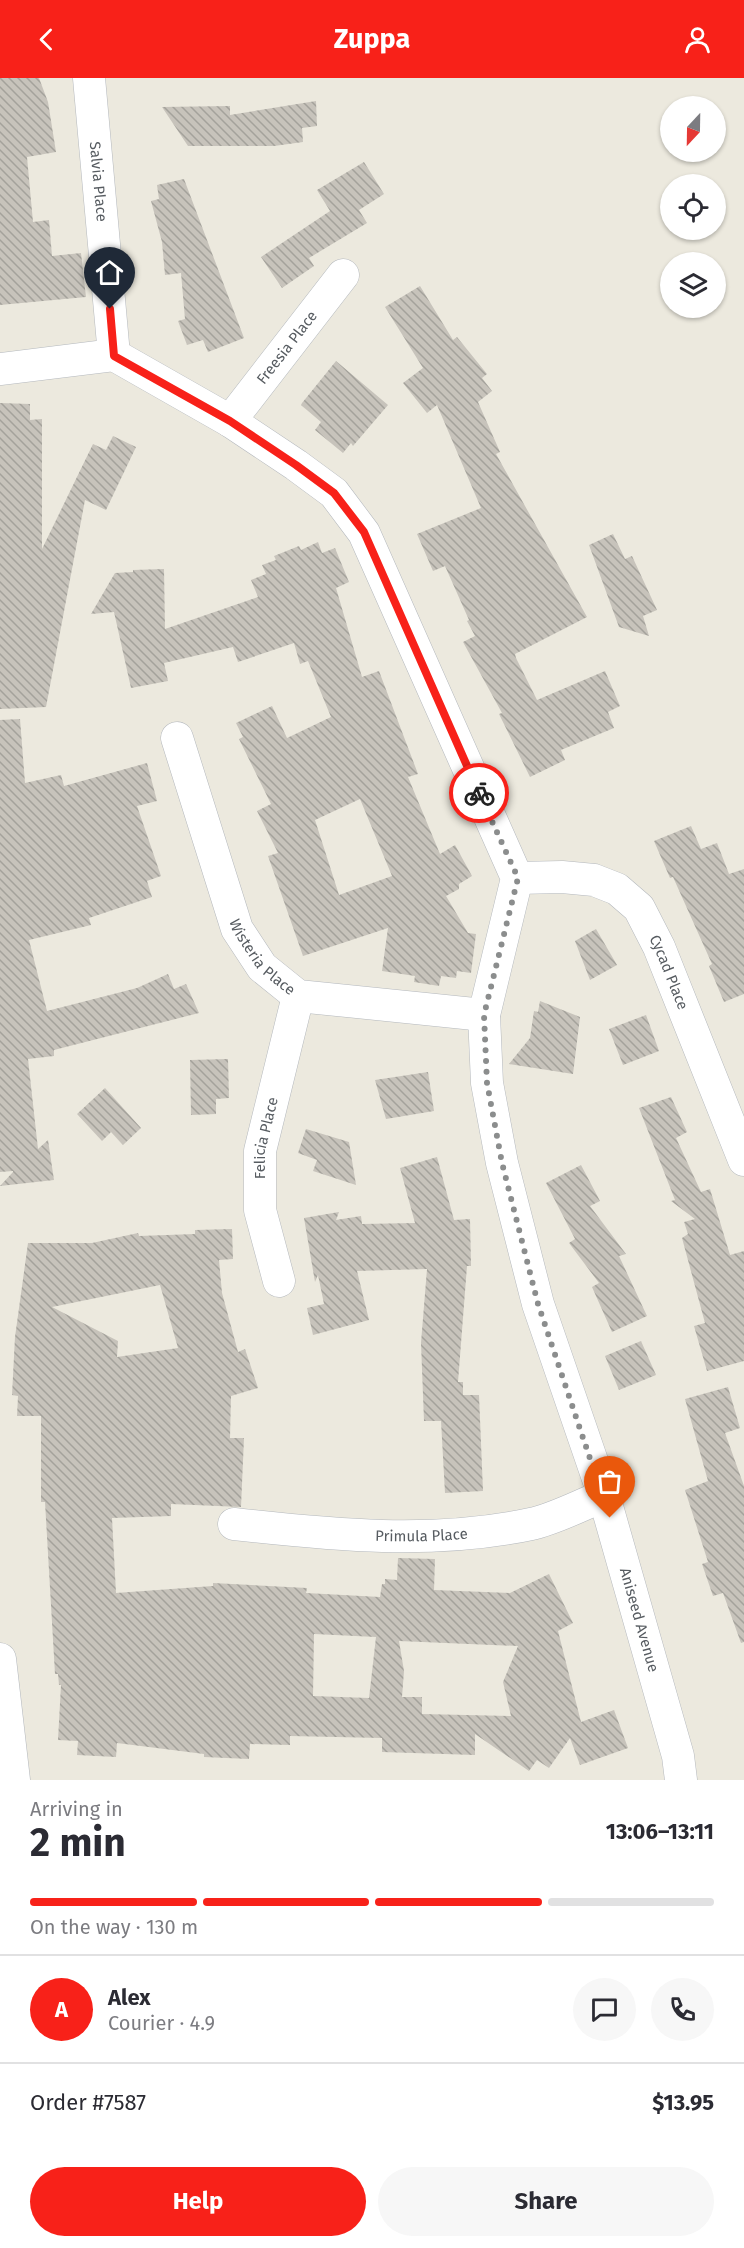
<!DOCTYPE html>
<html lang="en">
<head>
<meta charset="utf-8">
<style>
  :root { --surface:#fff; --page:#f7f7f7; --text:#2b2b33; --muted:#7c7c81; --line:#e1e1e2; --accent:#f82119 }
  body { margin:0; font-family:"Fira Sans",sans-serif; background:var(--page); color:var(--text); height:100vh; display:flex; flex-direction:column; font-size:22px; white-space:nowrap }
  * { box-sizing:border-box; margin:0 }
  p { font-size:20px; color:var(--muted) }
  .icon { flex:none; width:33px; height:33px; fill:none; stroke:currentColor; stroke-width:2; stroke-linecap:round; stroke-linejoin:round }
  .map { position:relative; height:1702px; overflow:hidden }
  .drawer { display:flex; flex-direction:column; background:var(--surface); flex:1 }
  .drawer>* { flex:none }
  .needle { width:39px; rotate:202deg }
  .tools { position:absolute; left:660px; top:18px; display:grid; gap:12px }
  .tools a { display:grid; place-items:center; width:66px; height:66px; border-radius:50%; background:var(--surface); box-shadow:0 2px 4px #0004; font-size:30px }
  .pin { position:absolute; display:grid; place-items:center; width:51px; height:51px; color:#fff; margin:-62px -26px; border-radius:50% 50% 50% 0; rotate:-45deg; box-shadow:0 0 6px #0007 }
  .pin .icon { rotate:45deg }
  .courier { position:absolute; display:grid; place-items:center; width:60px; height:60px; margin:-30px; border:4px solid #f82119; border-radius:50%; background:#fff; color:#222; box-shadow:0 2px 8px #0007 }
  .head em { font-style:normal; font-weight:700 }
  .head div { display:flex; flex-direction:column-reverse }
  .head { display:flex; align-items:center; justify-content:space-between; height:102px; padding:0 30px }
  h1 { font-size:39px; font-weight:700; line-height:45px }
  .bar { display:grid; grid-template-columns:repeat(4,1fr); gap:9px 6px; align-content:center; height:72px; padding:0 30px }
  .bar i { height:8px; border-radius:4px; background:var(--line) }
  .bar .active { background:var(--accent) }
  .bar p { grid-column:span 4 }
  .line { display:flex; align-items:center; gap:15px; padding:0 30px; border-top:2px solid var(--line) }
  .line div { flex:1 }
  .round { display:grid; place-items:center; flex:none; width:63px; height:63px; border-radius:32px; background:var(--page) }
  .action { display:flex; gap:12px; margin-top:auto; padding:12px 30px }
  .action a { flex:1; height:69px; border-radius:36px; background:var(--accent); color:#fff; font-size:24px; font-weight:700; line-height:69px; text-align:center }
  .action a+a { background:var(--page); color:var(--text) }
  header { display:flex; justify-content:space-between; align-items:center; height:78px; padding:0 30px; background:var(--accent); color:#fff; font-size:27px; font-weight:700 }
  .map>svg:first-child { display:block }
  .building { fill:url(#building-back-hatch); fill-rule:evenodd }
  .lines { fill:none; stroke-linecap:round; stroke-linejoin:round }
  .minor-casing { stroke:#b4b8bd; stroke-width:33 }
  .minor { stroke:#fff; stroke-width:32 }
  .done { stroke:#8b8d8d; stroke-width:6; stroke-dasharray:0 10.8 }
  .route { stroke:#f82119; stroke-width:8 }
  .labels { text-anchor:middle; stroke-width:4.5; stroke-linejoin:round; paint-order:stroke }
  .street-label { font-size:15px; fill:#575c61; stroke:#fff }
</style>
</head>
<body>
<header><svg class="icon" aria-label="back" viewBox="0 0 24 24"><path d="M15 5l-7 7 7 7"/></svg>Zuppa<svg class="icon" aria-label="person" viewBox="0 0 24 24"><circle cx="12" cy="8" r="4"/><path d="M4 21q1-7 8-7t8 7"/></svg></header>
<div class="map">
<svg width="744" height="1702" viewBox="0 0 744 1702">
  <defs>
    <pattern id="building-back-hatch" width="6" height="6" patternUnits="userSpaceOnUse" patternTransform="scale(1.5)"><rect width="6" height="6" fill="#c7c3bb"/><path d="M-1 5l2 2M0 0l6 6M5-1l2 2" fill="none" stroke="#a4a29b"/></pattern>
  </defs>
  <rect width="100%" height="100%" fill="#ece9de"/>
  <g class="building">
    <path d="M0,0H39L48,24L56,74L27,79L33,144L49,142L52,178L81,175L86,219L0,227Z"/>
    <path d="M316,23L317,48L302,50L303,64L274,68H188L162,29L230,28V37Z"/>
    <path d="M364,84L384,116L359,132L367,145L309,180L314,188L282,210L261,179L330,133L317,112Z"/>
    <path d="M184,101L244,260L208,274L203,262L187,267L178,243L185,241L181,195L165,197L162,164L151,123L159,121L157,107Z"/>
    <path d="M420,208L453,262L457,259L487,296L482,300L492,313L478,324L500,374L496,376L587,539L515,576L516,580L537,622L605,593L620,628L608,634L614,650L561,672L565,682L530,699L499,636L502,635L463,564L475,558L467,543L469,542L445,488L433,493L417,456L481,430L437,327L427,335L403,305L423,290L385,229Z"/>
    <path d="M336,283L388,327L353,368L351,365L343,375L315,352L321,344L301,327L302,325Z"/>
    <path d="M0,325L30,326V342L42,341V471L93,366L106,372L113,358L136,369L106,432L85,422L46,629L0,631Z"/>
    <path d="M613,456L625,481L632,478L657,532L643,538L649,558L619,549L589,467Z"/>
    <path d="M318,464L322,475L335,470L349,504L336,510L362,599L379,593L418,696L408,699L440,776L455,767L472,798L459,806V811L446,818L468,855L476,856L471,895L457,893L456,900L441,898L439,908L414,904L415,898L382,893L388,850L303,878L268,778L278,775L257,733L271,726L239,661L243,659L236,645L272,628L287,660L331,639L308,583L300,586L294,565L238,584L233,569L164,585L168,603L131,610L114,534L91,536L115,495L133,494V492L164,491L165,551L258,519L251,502L266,496L262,487L276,482L274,478L299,468L301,472ZM360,721L392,798L339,817L315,742Z"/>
    <path d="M20,641L25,705L61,697L64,708L147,685L157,723L137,728L161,798L147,803L152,819L89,840L91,847L29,862L47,933L137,910L168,896L174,911L186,906L199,935L54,972V978L28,981L38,1071L48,1062L54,1102L0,1108L13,1094V1093L0,1094V642Z"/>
    <path d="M691,748L701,771L717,765L729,796L744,791V916L724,924L709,888L712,886L673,799L670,800L654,763Z"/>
    <path d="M596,851L617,887L590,902L575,863Z"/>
    <path d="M540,923L580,939L573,996L509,986L530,960L534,933L538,934Z"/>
    <path d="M646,937L659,973L623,987L609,951Z"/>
    <path d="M228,981L229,1020L216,1021V1036L191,1037L190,982Z"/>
    <path d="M428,994L434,1033L386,1041L375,1002Z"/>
    <path d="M105,1010L141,1050L123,1067L111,1054L102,1063L77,1036Z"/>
    <path d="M671,1019L687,1054L676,1060L701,1114L710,1111L730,1177L744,1173V1283L707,1293L694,1248L705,1245L682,1160L688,1156L684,1144L695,1141L671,1123L675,1122L639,1030Z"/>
    <path d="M306,1051L349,1064L356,1107L313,1093L317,1082L298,1075Z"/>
    <path d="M437,1079L454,1142L470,1141L471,1188H467L458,1304H463V1317H479L483,1413L445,1415L441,1343H424L421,1265L427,1191L357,1193L369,1242L313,1257L307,1230L324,1226L318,1197L315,1204L304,1140L339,1134L336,1142L361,1138L362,1146L415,1145L400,1090Z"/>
    <path d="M581,1087L600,1123L590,1128L626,1176L619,1178L647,1238L612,1254L592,1209L599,1205L569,1165L575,1161L546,1105Z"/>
    <path d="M232,1151L233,1181L219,1182L222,1215L238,1274L245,1271L258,1310L231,1318L230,1360H244L241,1429L171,1426V1438L112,1440L116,1515L213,1508V1505L307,1510L306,1515L380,1519L382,1506H385V1501L397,1502L398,1480L435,1481L434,1512L510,1515L549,1496L573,1545L558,1553L581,1644L614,1632L628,1670L580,1687L570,1660L549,1690L537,1682L529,1693L475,1656V1677L382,1674V1660L290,1658V1667L250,1666L249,1681L204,1679V1676L117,1665L116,1679L77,1677L78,1663L58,1662L61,1607H59L58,1596H55L45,1424H41V1338H17L18,1318L12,1317L15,1259L28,1165H92L138,1155L139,1158L195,1156V1152ZM160,1207L178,1270L117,1279L118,1263L52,1229ZM314,1556L376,1559L369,1620L313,1618ZM399,1563L518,1568L503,1604L511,1638L422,1636V1619H402L404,1593Z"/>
    <path d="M641,1263L656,1297L619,1312L605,1278Z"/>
    <path d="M728,1309L740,1350L725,1355L744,1408V1564L741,1565L723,1515L713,1518L702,1486L708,1484L685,1412L708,1403L685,1321Z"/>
  </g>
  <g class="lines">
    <g class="minor-casing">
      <g id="minor">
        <path id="s1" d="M89,0L114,277"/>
        <path id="s2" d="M0,291L114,277L230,343L296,387L334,415L364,455L517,800L484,937L487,1005L502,1085L538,1226L604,1418L678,1678L681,1702"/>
        <path id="s3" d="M230,343L343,197"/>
        <path id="s4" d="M177,660L237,851L262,889L298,918L484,937"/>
        <path id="s5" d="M517,800L562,799L594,802L617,811L639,830L659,869L744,1082"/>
        <path id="s6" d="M279,1203L260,1132V1073L298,918"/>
        <path id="s7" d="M234,1446C332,1457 433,1467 531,1446C555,1441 580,1427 604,1418"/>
        <path d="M0,1581L14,1702"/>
      </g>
    </g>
    <use href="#minor" class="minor"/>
  </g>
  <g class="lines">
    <path class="done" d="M479,715L518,800L484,937L487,1005L502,1085L538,1226L610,1440"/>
    <path class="route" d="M110,231L114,278L230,343L296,387L334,415L364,454L479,715"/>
  </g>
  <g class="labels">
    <g class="street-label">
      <text dy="5" stroke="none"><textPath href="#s1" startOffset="104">Salvia Place</textPath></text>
      <text dy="5" stroke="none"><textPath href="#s3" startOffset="93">Freesia Place</textPath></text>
      <text dy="5" stroke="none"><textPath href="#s4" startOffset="238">Wisteria Place</textPath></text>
      <text dy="5" stroke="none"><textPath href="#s5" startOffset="202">Cycad Place</textPath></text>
      <text dy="5" stroke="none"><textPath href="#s6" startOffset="146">Felicia Place</textPath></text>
      <text dy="5" stroke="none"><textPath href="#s7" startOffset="188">Primula Place</textPath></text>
      <text dy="5" stroke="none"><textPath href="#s2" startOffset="1570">Aniseed Avenue</textPath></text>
    </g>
  </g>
</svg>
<div class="tools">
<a><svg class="needle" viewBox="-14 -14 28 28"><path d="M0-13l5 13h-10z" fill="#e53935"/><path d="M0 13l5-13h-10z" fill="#7c7c81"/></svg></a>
<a><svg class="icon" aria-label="locate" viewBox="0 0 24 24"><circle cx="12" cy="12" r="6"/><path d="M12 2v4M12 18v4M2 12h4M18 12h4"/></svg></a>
<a><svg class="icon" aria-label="layers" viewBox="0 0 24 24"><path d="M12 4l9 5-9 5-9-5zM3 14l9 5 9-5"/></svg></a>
</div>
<div class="pin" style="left:610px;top:1440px;background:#ea580c"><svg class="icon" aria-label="bag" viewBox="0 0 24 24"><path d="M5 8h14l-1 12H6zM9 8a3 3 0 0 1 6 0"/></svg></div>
<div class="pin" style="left:110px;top:231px;background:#1f2937"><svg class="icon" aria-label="home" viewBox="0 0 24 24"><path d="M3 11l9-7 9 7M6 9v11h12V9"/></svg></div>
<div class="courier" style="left:479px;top:715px"><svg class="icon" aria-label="bike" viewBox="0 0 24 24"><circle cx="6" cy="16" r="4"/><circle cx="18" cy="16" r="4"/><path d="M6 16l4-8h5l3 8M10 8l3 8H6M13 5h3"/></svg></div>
</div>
<section class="drawer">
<div class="head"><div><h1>2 min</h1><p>Arriving in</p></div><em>13:06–13:11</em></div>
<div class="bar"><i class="active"></i><i class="active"></i><i class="active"></i><i></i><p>On the way · 130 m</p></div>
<div class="line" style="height:108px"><b class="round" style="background:var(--accent);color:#fff">A</b><div><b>Alex</b><p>Courier · 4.9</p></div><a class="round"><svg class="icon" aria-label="chat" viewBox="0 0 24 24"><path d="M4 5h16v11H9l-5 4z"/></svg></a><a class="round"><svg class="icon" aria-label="phone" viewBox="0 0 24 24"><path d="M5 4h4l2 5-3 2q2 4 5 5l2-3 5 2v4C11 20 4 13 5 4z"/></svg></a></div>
<div class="line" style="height:78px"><div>Order #7587</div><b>$13.95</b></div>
<div class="action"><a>Help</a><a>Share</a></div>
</section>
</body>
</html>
